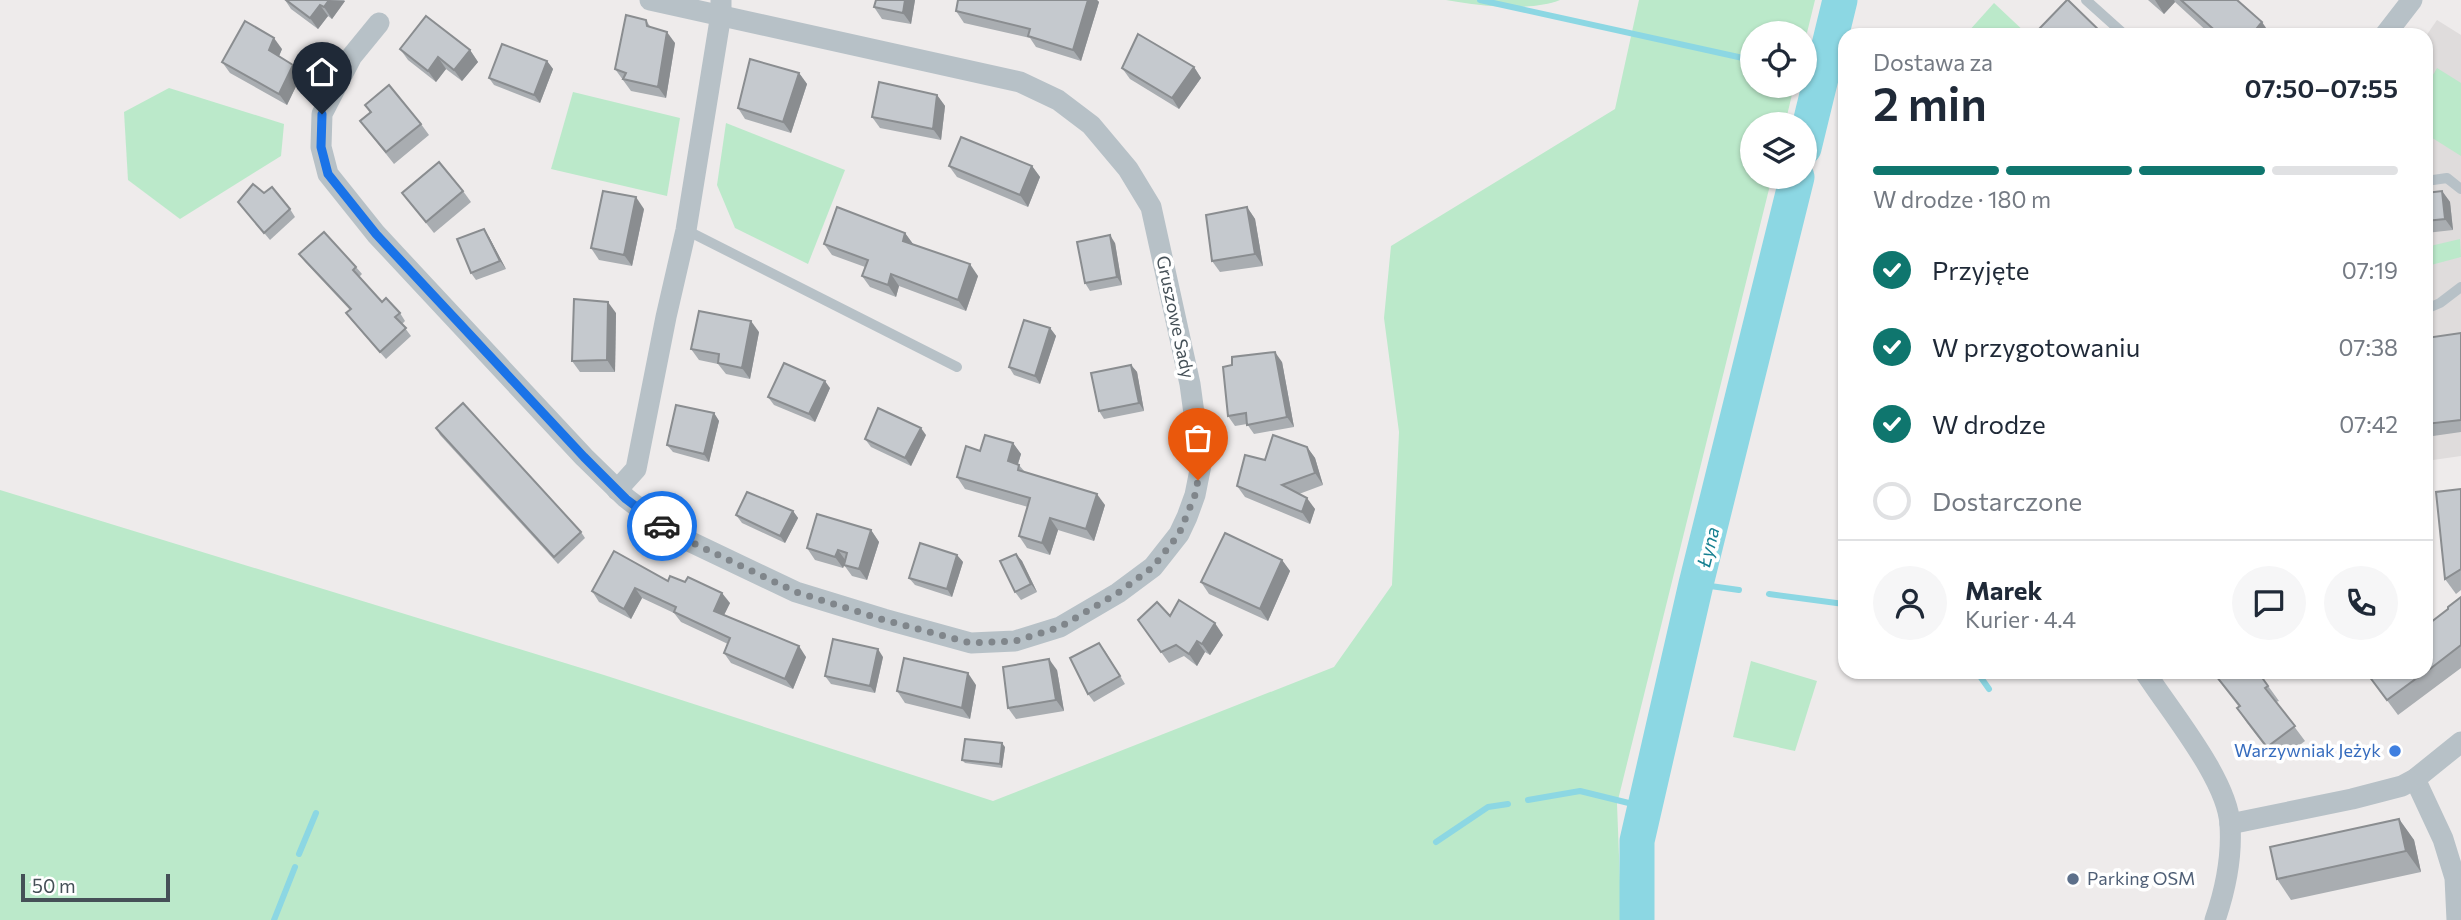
<!DOCTYPE html>
<html lang="pl">
<head>
<meta charset="utf-8">
<style>
  :root { --surface:#fff; --page:#f6f6f7; --text:#1f2937; --muted:#747a83; --line:#e0e1e3; --accent:#0f766e }
  body { margin:0; font-family:Commissioner,sans-serif; background:var(--page); color:var(--text); height:100vh; display:flex; flex-direction:column; font-size:26px; white-space:nowrap }
  * { box-sizing:border-box; margin:0 }
  p { font-size:23px; color:var(--muted) }
  .icon { flex:none; width:38px; height:38px; fill:none; stroke:currentColor; stroke-width:2; stroke-linecap:round; stroke-linejoin:round }
  .map { position:relative; flex:1; overflow:hidden }
  .drawer { position:absolute; left:1838px; top:28px; width:595px; height:651px; display:flex; flex-direction:column; background:var(--surface); border-radius:21px; box-shadow:0 2px 5px #0004 }
  .drawer>* { flex:none }
  .tools { position:absolute; left:1740px; top:21px; display:grid; gap:14px }
  .tools a { display:grid; place-items:center; width:77px; height:77px; border-radius:50%; background:var(--surface); box-shadow:0 2px 5px #0004; font-size:35px }
  .scale { position:absolute; left:21px; bottom:18px; width:149px; box-sizing:border-box; padding-left:7px; border:4px solid #455057; border-top:0; font-size:19px; line-height:24px; white-space:nowrap; color:#455057; -webkit-text-stroke:5px #fff; paint-order:stroke }
  .pin { position:absolute; display:grid; place-items:center; width:60px; height:60px; color:#fff; margin:-72px -30px; border-radius:50% 50% 50% 0; rotate:-45deg; box-shadow:0 0 7px #0007 }
  .pin .icon { rotate:45deg }
  .courier { position:absolute; display:grid; place-items:center; width:70px; height:70px; margin:-35px; border:5px solid #1a73e8; border-radius:50%; background:#fff; color:#222; box-shadow:0 2px 9px #0007 }
  .head em { font-style:normal; font-weight:600 }
  .head div { display:flex; flex-direction:column-reverse }
  .head { display:flex; align-items:center; justify-content:space-between; height:119px; padding:0 35px }
  h1 { font-size:46px; font-weight:600; line-height:52px }
  .bar { display:grid; grid-template-columns:repeat(4,1fr); gap:10px 7px; align-content:center; height:84px; padding:0 35px }
  .bar i { height:9px; border-radius:5px; background:var(--line) }
  .bar .on { background:var(--accent) }
  .bar p { grid-column:span 4 }
  .line { display:flex; align-items:center; gap:18px; padding:0 35px; border-top:2px solid var(--line) }
  .line div { flex:1 }
  .round { display:grid; place-items:center; flex:none; width:74px; height:74px; border-radius:37px; background:var(--page) }
  ol { padding:0 35px; list-style:none }
  li { display:flex; align-items:center; gap:21px; height:77px }
  li p { margin-inline-start:auto }
  li .icon { padding:7px; border-radius:50%; background:var(--accent); color:#fff; stroke-width:4 }
  li:last-child { color:var(--muted) }
  li i { width:38px; height:38px; border:4px solid var(--line); border-radius:50% }
  .map>svg:first-child { display:block }
  .education { fill:#dfdcdc }
  .green { fill:#bbe9ca }
  .lines { fill:none; stroke-linecap:round; stroke-linejoin:round }
  .stream { stroke:#8cd7e3; stroke-width:6 }
  .river { stroke:#8cd7e3; stroke-width:35 }
  .service { stroke:#b7c1c7; stroke-width:10 }
  .minor { stroke:#b7c1c7; stroke-width:21 }
  .wall { fill:#a9adb1 }
  .shaded-wall { fill:#8a8d90 }
  .building { fill:#c5c9ce; stroke:#8a8d90; stroke-width:2 }
  .done { stroke:#80868b; stroke-width:7; stroke-dasharray:0 12.6 }
  .route { stroke:#1a73e8; stroke-width:9 }
  .shop-dot { fill:#3f7fe0; stroke:#fff; stroke-width:2.5 }
  .service-dot { fill:#5c6f8a; stroke:#fff; stroke-width:2.5 }
  .labels { text-anchor:middle; stroke-width:7; stroke-linejoin:round; paint-order:stroke }
  .street-label { font-size:18px; fill:#455057; stroke:#fff }
  .shop-label { font-size:18px; fill:#366cbe; stroke:#fff; text-anchor:end }
  .service-label { font-size:18px; fill:#4e5e75; stroke:#fff; text-anchor:start }
  .water-label { font-size:19px; font-style:italic; fill:#178091; stroke:#fff }
</style>
</head>
<body>
<div class="map">
<svg width="2461" height="920" viewBox="0 0 2461 920">
  <rect width="100%" height="100%" fill="#eeebeb"/>
  <path class="education" d="M2437,20L2461,35V456L2426,461V36Z"/>
  <g class="green">
    <path d="M1446,0H1560C1529,12 1480,6 1446,0Z"/>
    <path d="M1639,0H1815L1804,45V33H1752V86H1794L1785,124H1752V177H1772L1617,804L1620,882L1625,920H0V490L604,675L993,801L1334,667L1392,585L1399,432L1384,318L1391,246L1615,109Z"/>
    <path d="M1994,3L2028,35H1967L1968,32Z"/>
    <path d="M2437,68L2461,83V156L2426,134V87Z"/>
    <path d="M169,88L284,124L281,156L180,219L128,180L124,112Z"/>
    <path d="M573,92L680,118L667,196L551,169Z"/>
    <path d="M726,123L845,170L808,264L735,228L717,185Z"/>
    <path d="M2460,239L2461,257L2431,265L2426,247Z"/>
    <path d="M1751,661L1817,681L1795,751L1733,737Z"/>
  </g>
  <g class="lines">
    <g class="stream">
      <path d="M1480,0L1752,60"/>
      <path d="M1804,71L1822,75"/>
      <path d="M1696,584L1739,590"/>
      <path d="M1769,594L1844,604"/>
      <path d="M1977,672L1989,689"/>
      <path d="M1528,800L1580,791L1645,807"/>
      <path d="M1436,842L1488,807L1508,804"/>
      <path d="M299,854L316,813"/>
      <path d="M274,920L295,867"/>
    </g>
    <g class="river">
      <path d="M1804,148L1840,0"/>
      <path d="M1637,920V841L1696,584L1797,177"/>
    </g>
    <g class="service">
      <path d="M2086,0L2125,35"/>
      <path d="M2426,181L2447,178L2461,189"/>
      <path d="M686,230L957,367"/>
      <path d="M2426,309L2440,303L2461,287"/>
    </g>
    <g class="minor">
      <path d="M379,23L352,56L322,114L321,147L328,174L376,234L584,457L626,498L672,533L796,592L884,619L971,643L1015,641L1060,627L1118,593L1153,567L1179,534L1187,517L1195,495L1201,465L1190,384L1151,207L1128,169L1091,125L1058,100L1020,82L650,0"/>
      <path d="M2385,35L2412,0"/>
      <path d="M617,490L636,469L666,317L686,230L721,14V0"/>
      <path d="M2145,672C2170,711 2228,780 2230,825C2232,856 2225,891 2215,920"/>
      <path d="M2415,779L2443,839L2455,878L2457,920"/>
      <path d="M2230,824L2352,799L2402,786L2415,779L2461,742"/>
    </g>
  </g>
  <g class="wall">
    <path d="M285,0H344L345,1L332,19L328,16L318,29L291,9Z"/>
    <path d="M915,0L911,24L882,19L874,7Z"/>
    <path d="M958,0H1097L1099,2L1081,61L1036,47L1030,38L964,23L956,11Z"/>
    <path d="M2148,0H2237L2271,35H2211L2175,2L2164,14Z"/>
    <path d="M646,20L651,28L675,43L666,98L631,91L615,69Z"/>
    <path d="M282,49L279,56L293,65L301,76L287,105L230,73L222,62Z"/>
    <path d="M400,49L470,50L478,62L462,81L446,69L436,82L408,60Z"/>
    <path d="M547,61L553,69L540,103L494,85L489,78Z"/>
    <path d="M1194,67L1201,78L1179,109L1130,79L1122,68Z"/>
    <path d="M799,73L807,84L791,133L745,119L738,108Z"/>
    <path d="M937,95L945,106L941,140L880,128L872,117Z"/>
    <path d="M365,105L421,124L429,135L394,164L360,121L370,113Z"/>
    <path d="M949,166H1032L1040,177L1028,207L957,177Z"/>
    <path d="M463,191L471,202L434,233L402,193Z"/>
    <path d="M2442,191L2450,202L2453,230L2426,233V193Z"/>
    <path d="M264,193L290,209L295,217L270,240L238,202Z"/>
    <path d="M1247,207L1255,219L1263,266L1220,272L1212,261Z"/>
    <path d="M644,209L632,266L599,260L591,248Z"/>
    <path d="M905,233L913,244L978,276L966,311L899,286L896,297L870,287L862,276L865,267L832,255L824,244Z"/>
    <path d="M489,237L506,269L476,280L471,273Z"/>
    <path d="M1115,243L1122,285L1090,291L1085,283Z"/>
    <path d="M299,254L356,267L362,274L359,277L382,302L400,313L405,321L402,324L411,336L386,359L352,321L346,313L350,310L305,262Z"/>
    <path d="M616,313L615,372H580L572,361Z"/>
    <path d="M1050,328L1056,336L1040,384L1014,375L1009,367Z"/>
    <path d="M759,332L750,379L726,374L718,364L699,360L691,349Z"/>
    <path d="M2461,333V432L2426,437V338Z"/>
    <path d="M1282,362L1294,427L1254,434L1247,424L1235,426L1228,416Z"/>
    <path d="M1131,365L1137,372L1144,411L1104,419L1099,411Z"/>
    <path d="M830,388L815,422L774,405L768,397Z"/>
    <path d="M714,413L719,421L709,462L673,452L667,445Z"/>
    <path d="M436,428L581,532L585,538L558,564L440,435Z"/>
    <path d="M926,435L911,466L871,447L865,439Z"/>
    <path d="M1013,443L1021,454L1018,464L1025,472L1105,505L1094,541L1058,530L1050,555L1027,548L1019,536L1028,507L965,489L957,477L980,451Z"/>
    <path d="M1307,447L1315,458L1323,485L1299,494L1315,509L1310,524L1245,497L1237,486L1265,460Z"/>
    <path d="M2461,489V590L2456,594L2445,579Z"/>
    <path d="M793,511L798,518L785,543L742,523L736,515Z"/>
    <path d="M871,530L879,542L867,580L852,576L844,565L843,568L815,560L807,548Z"/>
    <path d="M1016,554L1022,561L1037,592L1021,600L1015,592Z"/>
    <path d="M957,555L963,562L952,597L915,585L909,578Z"/>
    <path d="M1282,560L1290,571L1268,621L1209,594L1201,582Z"/>
    <path d="M668,581L730,603L724,615L806,657L793,689L731,663L724,653L728,644L681,622L674,613L642,598L631,619L599,602L592,591Z"/>
    <path d="M2461,597V668L2398,715L2366,672L2448,609Z"/>
    <path d="M1170,616L1223,635L1210,655L1205,652L1197,666L1184,656L1169,663L1138,620Z"/>
    <path d="M1105,651L1125,684L1094,702L1088,694Z"/>
    <path d="M883,657L875,693L831,684L825,676Z"/>
    <path d="M1057,670L1064,711L1016,719L1008,708Z"/>
    <path d="M2212,672H2258L2279,701L2276,702L2305,741L2277,762L2247,723L2237,708L2239,707Z"/>
    <path d="M976,685L970,719L905,703L897,691Z"/>
    <path d="M1005,747L1002,768L965,763L962,760Z"/>
    <path d="M2399,819L2414,840L2421,872L2291,900L2277,879Z"/>
  </g>
  <g class="shaded-wall">
    <path d="M329,0L345,1L332,19L324,7Z"/>
    <path d="M905,0H915L911,24L903,13Z"/>
    <path d="M1088,0H1097L1099,2L1081,61L1073,50Z"/>
    <path d="M2155,0H2174L2175,2L2164,14Z"/>
    <path d="M320,5L328,16L318,29L310,18Z"/>
    <path d="M2262,22L2271,35H2254L2253,33Z"/>
    <path d="M667,32L675,43L666,98L658,87Z"/>
    <path d="M274,38L282,49L277,61L269,50Z"/>
    <path d="M470,50L478,62L462,81L454,70Z"/>
    <path d="M438,57L446,69L436,82L428,71Z"/>
    <path d="M547,61L553,69L540,103L534,95Z"/>
    <path d="M293,65L301,76L287,105L279,94Z"/>
    <path d="M1194,67L1201,78L1179,109L1172,98Z"/>
    <path d="M799,73L807,84L791,133L783,122Z"/>
    <path d="M937,95L945,106L941,140L933,129Z"/>
    <path d="M1032,166L1040,177L1028,207L1020,195Z"/>
    <path d="M2442,191L2450,202L2453,230L2445,219Z"/>
    <path d="M636,197L644,209L632,266L624,255Z"/>
    <path d="M1247,207L1255,219L1263,266L1255,254Z"/>
    <path d="M484,229L489,237L506,269L500,261Z"/>
    <path d="M905,233L913,244L911,252L903,241Z"/>
    <path d="M1110,235L1115,243L1122,285L1117,277Z"/>
    <path d="M970,264L978,276L966,311L958,300Z"/>
    <path d="M891,274L899,286L896,297L888,285Z"/>
    <path d="M608,302L616,313L615,372L607,360Z"/>
    <path d="M751,321L759,332L750,379L742,368Z"/>
    <path d="M1050,328L1056,336L1040,384L1035,376Z"/>
    <path d="M1275,352L1282,362L1294,427L1287,417Z"/>
    <path d="M1131,365L1137,372L1144,411L1139,403Z"/>
    <path d="M825,381L830,388L815,422L809,414Z"/>
    <path d="M714,413L719,421L709,462L704,454Z"/>
    <path d="M921,428L926,435L911,466L905,458Z"/>
    <path d="M1013,443L1021,454L1015,473L1008,461Z"/>
    <path d="M1307,447L1315,458L1323,485L1315,473Z"/>
    <path d="M1097,494L1105,505L1094,541L1086,529Z"/>
    <path d="M1307,498L1315,509L1310,524L1302,512Z"/>
    <path d="M793,511L798,518L785,543L780,536Z"/>
    <path d="M1050,518L1058,530L1050,555L1042,543Z"/>
    <path d="M871,530L879,542L867,580L859,569Z"/>
    <path d="M838,550L846,561L843,568L835,557Z"/>
    <path d="M1016,554L1022,561L1037,592L1031,584Z"/>
    <path d="M957,555L963,562L952,597L947,589Z"/>
    <path d="M1282,560L1290,571L1268,621L1260,609Z"/>
    <path d="M635,588L642,598L631,619L624,609Z"/>
    <path d="M722,593L730,603L721,621L714,611Z"/>
    <path d="M1215,623L1223,635L1210,655L1202,644Z"/>
    <path d="M1197,641L1205,652L1197,666L1189,654Z"/>
    <path d="M799,646L806,657L793,689L785,679Z"/>
    <path d="M878,649L883,657L875,693L870,686Z"/>
    <path d="M1049,659L1057,670L1064,711L1056,700Z"/>
    <path d="M968,673L976,685L970,719L962,708Z"/>
    <path d="M1002,743L1005,747L1002,768L1000,764Z"/>
    <path d="M2399,819L2414,840L2421,872L2406,851Z"/>
  </g>
  <g class="building">
    <path d="M286,0H329L324,7L320,5L310,18Z"/>
    <path d="M876,0H905L903,13L874,7Z"/>
    <path d="M958,0H1088L1073,50L1028,36L1030,29L956,11Z"/>
    <path d="M2067,0H2068L2104,35H2048L2040,28Z"/>
    <path d="M2181,0H2237L2262,22L2253,33L2255,35H2220Z"/>
    <path d="M626,15L646,20L647,26L667,32L658,87L623,79L626,73L615,69Z"/>
    <path d="M426,16L470,50L454,70L438,57L428,71L400,49Z"/>
    <path d="M245,21L274,38L269,50L293,65L279,94L222,62Z"/>
    <path d="M1138,34L1194,67L1172,98L1122,68Z"/>
    <path d="M502,44L547,61L534,95L489,78Z"/>
    <path d="M750,59L799,73L783,122L738,108Z"/>
    <path d="M879,82L937,95L933,129L872,117Z"/>
    <path d="M389,85L421,124L386,152L360,121L371,112L365,105Z"/>
    <path d="M961,137L1032,166L1020,195L949,166Z"/>
    <path d="M439,162L463,191L426,222L402,193Z"/>
    <path d="M253,184L264,193L272,187L290,209L264,233L238,202Z"/>
    <path d="M603,191L636,197L624,255L591,248Z"/>
    <path d="M2442,191L2445,219L2426,221V193Z"/>
    <path d="M837,207L905,233L903,241L970,264L958,300L891,274L888,285L862,276L868,260L824,244Z"/>
    <path d="M1247,207L1255,254L1212,261L1206,215Z"/>
    <path d="M484,229L500,261L471,273L457,239Z"/>
    <path d="M324,232L356,267L353,270L382,302L386,298L400,313L395,317L406,328L380,352L346,313L351,309L299,254Z"/>
    <path d="M1110,235L1117,277L1085,283L1077,242Z"/>
    <path d="M574,299L608,302L607,360L572,361Z"/>
    <path d="M699,311L751,321L742,368L718,363L719,354L691,349Z"/>
    <path d="M1024,320L1050,328L1035,376L1009,367Z"/>
    <path d="M2461,333V420L2426,424V338Z"/>
    <path d="M1275,352L1287,417L1247,425L1246,413L1228,416L1223,367L1232,365V357Z"/>
    <path d="M784,363L825,381L809,414L768,397Z"/>
    <path d="M1131,365L1139,403L1099,411L1091,373Z"/>
    <path d="M463,403L581,532L554,557L436,428Z"/>
    <path d="M676,405L714,413L704,454L667,445Z"/>
    <path d="M878,408L921,428L905,458L865,439Z"/>
    <path d="M985,435L1013,443L1008,461L1019,465L1018,470L1097,494L1086,529L1050,518L1042,543L1019,536L1030,498L957,477L966,446L980,451Z"/>
    <path d="M1273,435L1307,447L1315,473L1282,485L1307,498L1302,512L1237,486L1245,455L1265,460Z"/>
    <path d="M2461,489V569L2445,579L2436,492Z"/>
    <path d="M747,492L793,511L780,536L736,515Z"/>
    <path d="M817,514L871,530L859,569L844,565L847,553L838,550L835,557L807,548Z"/>
    <path d="M1225,533L1282,560L1260,609L1201,582Z"/>
    <path d="M920,543L957,555L947,589L909,578Z"/>
    <path d="M614,551L668,581L670,576L685,582L688,577L722,593L714,611L799,646L785,679L724,653L730,638L674,612L676,607L635,588L624,609L592,591Z"/>
    <path d="M1016,554L1031,584L1015,592L1000,561Z"/>
    <path d="M2461,597V645L2426,672V626L2448,609V607Z"/>
    <path d="M1179,600L1215,623L1202,644L1197,641L1189,654L1176,645L1161,652L1138,620L1157,602L1170,616Z"/>
    <path d="M833,639L878,649L870,686L825,676Z"/>
    <path d="M1099,643L1120,676L1088,694L1070,658Z"/>
    <path d="M904,658L968,673L962,708L897,691Z"/>
    <path d="M1049,659L1056,700L1008,708L1003,667Z"/>
    <path d="M2213,672H2258L2268,686L2265,688L2295,726L2267,747L2237,708L2240,706Z"/>
    <path d="M2366,672H2425L2387,700Z"/>
    <path d="M965,739L1002,743L1000,764L962,760Z"/>
    <path d="M2399,819L2406,851L2277,879L2270,847Z"/>
  </g>
  <g class="lines">
    <path class="done" d="M662,526L672,533L796,592L884,620L971,643L1015,641L1060,627L1118,593L1153,567L1179,534L1195,495L1198,480"/>
    <path class="route" d="M322,114L321,147L328,174L376,234L584,457L626,499L662,526"/>
  </g>
  <circle class="shop-dot" cx="2395" cy="751" r="7"/>
  <circle class="service-dot" cx="2073" cy="879" r="7"/>
  <g class="labels">
    <g class="street-label">
      <text transform="translate(1175 317) rotate(78)" y="6">Gruszowe Sady</text>
    </g>
    <g class="shop-label">
      <text x="2381" y="757">Warzywniak Jeżyk</text>
    </g>
    <g class="service-label">
      <text x="2087" y="885">Parking OSM</text>
    </g>
    <g class="water-label">
      <text transform="translate(1708 547) rotate(-76)" y="7">Łyna</text>
    </g>
  </g>
</svg>
<div class="tools">
<a><svg class="icon" aria-label="locate" viewBox="0 0 24 24"><circle cx="12" cy="12" r="6"/><path d="M12 2v4M12 18v4M2 12h4M18 12h4"/></svg></a>
<a><svg class="icon" aria-label="layers" viewBox="0 0 24 24"><path d="M12 4l9 5-9 5-9-5zM3 14l9 5 9-5"/></svg></a>
</div>
<div class="scale">50 m</div>
<div class="pin" style="left:1198px;top:480px;background:#ea580c"><svg class="icon" aria-label="bag" viewBox="0 0 24 24"><path d="M5 8h14l-1 12H6zM9 8a3 3 0 0 1 6 0"/></svg></div>
<div class="pin" style="left:322px;top:114px;background:#1f2937"><svg class="icon" aria-label="home" viewBox="0 0 24 24"><path d="M3 11l9-7 9 7M6 9v11h12V9"/></svg></div>
<div class="courier" style="left:662px;top:526px"><svg class="icon" aria-label="car" viewBox="0 0 24 24"><path d="M5 17H2v-5l4-1 3-4h7l3 4 3 1v5h-3M9 17h6M6 11h13"/><circle cx="7" cy="17" r="2"/><circle cx="17" cy="17" r="2"/></svg></div>
<section class="drawer">
<div class="head"><div><h1>2 min</h1><p>Dostawa za</p></div><em>07:50–07:55</em></div>
<div class="bar"><i class="on"></i><i class="on"></i><i class="on"></i><i></i><p>W drodze · 180 m</p></div>
<ol>
<li><svg class="icon" aria-label="check" viewBox="0 0 24 24"><path d="M5 12l5 5 9-10"/></svg>Przyjęte<p>07:19</p></li>
<li><svg class="icon" aria-label="check" viewBox="0 0 24 24"><path d="M5 12l5 5 9-10"/></svg>W przygotowaniu<p>07:38</p></li>
<li><svg class="icon" aria-label="check" viewBox="0 0 24 24"><path d="M5 12l5 5 9-10"/></svg>W drodze<p>07:42</p></li>
<li><i></i>Dostarczone</li>
</ol>
<div class="line" style="height:126px"><a class="round"><svg class="icon" aria-label="person" viewBox="0 0 24 24"><circle cx="12" cy="8" r="4"/><path d="M4 21q1-7 8-7t8 7"/></svg></a><div><b>Marek</b><p>Kurier · 4.4</p></div><a class="round"><svg class="icon" aria-label="chat" viewBox="0 0 24 24"><path d="M4 5h16v11H9l-5 4z"/></svg></a><a class="round"><svg class="icon" aria-label="phone" viewBox="0 0 24 24"><path d="M5 4h4l2 5-3 2q2 4 5 5l2-3 5 2v4C11 20 4 13 5 4z"/></svg></a></div>
</section>
</div>
</body>
</html>
